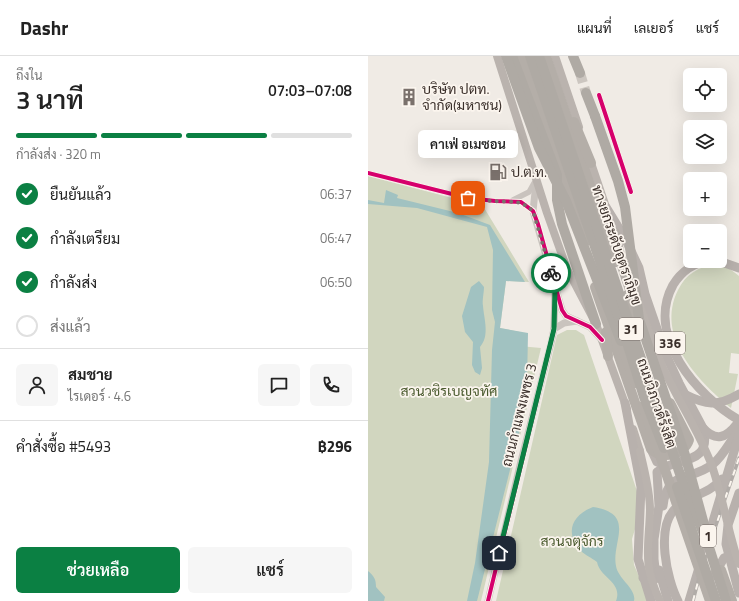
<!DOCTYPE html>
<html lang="th">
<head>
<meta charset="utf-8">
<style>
  :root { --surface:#fff; --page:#f6f6f6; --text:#222; --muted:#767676; --line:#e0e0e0; --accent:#0b8043 }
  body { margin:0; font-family:"Titillium Web",Sarabun,sans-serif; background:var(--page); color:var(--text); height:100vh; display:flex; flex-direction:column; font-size:15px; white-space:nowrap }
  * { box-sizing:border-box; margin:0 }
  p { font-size:13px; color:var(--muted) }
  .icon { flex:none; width:22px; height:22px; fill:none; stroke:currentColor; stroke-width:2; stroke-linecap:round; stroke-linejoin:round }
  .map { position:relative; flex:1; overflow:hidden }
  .side { display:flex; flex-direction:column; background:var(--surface); width:368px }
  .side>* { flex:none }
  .buttons { position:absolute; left:315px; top:12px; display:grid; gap:8px }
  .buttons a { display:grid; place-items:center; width:44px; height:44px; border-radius:6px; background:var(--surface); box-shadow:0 4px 16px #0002; font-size:20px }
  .pin { position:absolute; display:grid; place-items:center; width:34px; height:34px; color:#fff; margin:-17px; border-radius:8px; box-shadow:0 2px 6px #0006 }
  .courier { position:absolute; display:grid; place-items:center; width:40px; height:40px; margin:-20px; border:3px solid #0b8043; border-radius:50%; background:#fff; color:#222; box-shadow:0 1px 5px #0007 }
  .bubble { position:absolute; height:28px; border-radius:6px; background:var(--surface); box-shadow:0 4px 16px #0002; font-size:13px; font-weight:600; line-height:28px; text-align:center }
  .summary em { font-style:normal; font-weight:600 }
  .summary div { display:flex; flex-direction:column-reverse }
  .summary { display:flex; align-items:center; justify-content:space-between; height:68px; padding:0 16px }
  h1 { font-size:26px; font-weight:600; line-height:30px }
  .bar { display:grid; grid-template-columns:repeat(4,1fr); gap:6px 4px; align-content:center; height:48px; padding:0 16px }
  .bar i { height:5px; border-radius:3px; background:var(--line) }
  .bar .active { background:var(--accent) }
  .bar p { grid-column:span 4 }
  .line { display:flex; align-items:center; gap:10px; padding:0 16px; border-top:1px solid var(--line) }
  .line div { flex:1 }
  .round { display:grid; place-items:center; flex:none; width:42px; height:42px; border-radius:6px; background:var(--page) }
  ol { padding:0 16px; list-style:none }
  li { display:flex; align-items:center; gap:12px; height:44px }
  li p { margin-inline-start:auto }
  li .icon { padding:4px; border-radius:50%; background:var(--accent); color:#fff; stroke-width:4 }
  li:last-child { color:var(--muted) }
  li i { width:22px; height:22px; border:2px solid var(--line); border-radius:50% }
  .action { display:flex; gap:8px; margin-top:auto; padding:8px 16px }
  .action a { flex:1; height:46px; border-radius:6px; background:var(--accent); color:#fff; font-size:16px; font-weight:600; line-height:46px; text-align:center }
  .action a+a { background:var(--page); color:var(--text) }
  header { display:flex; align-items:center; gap:24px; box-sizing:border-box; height:56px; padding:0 20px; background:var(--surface); border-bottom:1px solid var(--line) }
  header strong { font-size:19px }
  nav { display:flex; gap:22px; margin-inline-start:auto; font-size:14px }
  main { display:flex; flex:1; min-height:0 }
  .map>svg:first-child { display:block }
  .green { fill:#d1d6bf }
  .water { fill:#a1c2c1 }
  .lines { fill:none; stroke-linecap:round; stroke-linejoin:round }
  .motorway-tunnel { stroke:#ccc6c0; stroke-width:10; stroke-dasharray:10 5; stroke-linecap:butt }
  .minor { stroke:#c9c3be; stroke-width:5.5 }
  .tertiary { stroke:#c9c3be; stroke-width:7 }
  .secondary { stroke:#bab3ae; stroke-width:8 }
  .primary { stroke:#b8b1ad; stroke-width:9 }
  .trunk { stroke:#b4aea8; stroke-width:10 }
  .motorway { stroke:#afaaa4; stroke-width:10 }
  .rail-casing { stroke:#b1aca8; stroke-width:3.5 }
  .rail { stroke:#fbf5ee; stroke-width:2; stroke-dasharray:6; stroke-linecap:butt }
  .secondary-bridge { stroke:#bab3ae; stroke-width:8 }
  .primary-bridge { stroke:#b8b1ad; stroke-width:9 }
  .trunk-bridge { stroke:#b4aea8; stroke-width:10 }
  .motorway-bridge { stroke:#afaaa4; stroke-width:10 }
  .cycleway-casing { stroke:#fbf5ee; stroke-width:6 }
  .cycleway { stroke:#d6006c; stroke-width:4 }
  .done { stroke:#7a716c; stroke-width:4; stroke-dasharray:0 7.2 }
  .route { stroke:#0b8043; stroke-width:5 }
  .labels { text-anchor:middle; stroke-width:3.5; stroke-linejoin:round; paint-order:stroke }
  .shield { fill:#fbf5ee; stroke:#756b66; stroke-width:1 }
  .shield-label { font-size:13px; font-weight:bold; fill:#3b302b }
  .poi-label { font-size:14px; fill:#3b302b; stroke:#fbf5ee; text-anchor:start }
  .street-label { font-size:14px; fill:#3b302b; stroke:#fbf5ee }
  .park-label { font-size:14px; fill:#4a5a2e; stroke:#fbf5ee }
</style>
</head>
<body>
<header>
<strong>Dashr</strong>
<nav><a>แผนที่</a><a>เลเยอร์</a><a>แชร์</a></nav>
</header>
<main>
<section class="side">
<div class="summary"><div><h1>3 นาที</h1><p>ถึงใน</p></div><em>07:03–07:08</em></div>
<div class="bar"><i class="active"></i><i class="active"></i><i class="active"></i><i></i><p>กำลังส่ง · 320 m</p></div>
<ol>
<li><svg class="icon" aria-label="check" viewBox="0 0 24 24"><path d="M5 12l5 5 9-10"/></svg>ยืนยันแล้ว<p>06:37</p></li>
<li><svg class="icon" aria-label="check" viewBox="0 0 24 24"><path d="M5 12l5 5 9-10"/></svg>กำลังเตรียม<p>06:47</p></li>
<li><svg class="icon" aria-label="check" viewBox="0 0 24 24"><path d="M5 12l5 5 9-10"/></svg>กำลังส่ง<p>06:50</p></li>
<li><i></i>ส่งแล้ว</li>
</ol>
<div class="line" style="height:72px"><a class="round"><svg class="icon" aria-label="person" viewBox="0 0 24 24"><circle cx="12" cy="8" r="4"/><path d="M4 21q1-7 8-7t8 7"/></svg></a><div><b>สมชาย</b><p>ไรเดอร์ · 4.6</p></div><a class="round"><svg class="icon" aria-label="chat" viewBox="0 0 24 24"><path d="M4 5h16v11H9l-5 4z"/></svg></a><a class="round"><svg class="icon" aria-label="phone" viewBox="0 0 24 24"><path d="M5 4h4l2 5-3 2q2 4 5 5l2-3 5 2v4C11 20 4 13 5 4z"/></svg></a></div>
<div class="line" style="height:52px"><div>คำสั่งซื้อ #5493</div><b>฿296</b></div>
<div class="action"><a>ช่วยเหลือ</a><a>แชร์</a></div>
</section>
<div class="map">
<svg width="371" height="545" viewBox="0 0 371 545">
  <rect width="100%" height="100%" fill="#f0ebe5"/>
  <g class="green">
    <path d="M0,120L115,150L161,226L138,225L132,272L152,276L151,290L173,292L113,545H0Z"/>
    <path d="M348,208L358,210L371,220V298L363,297L361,317L370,318L363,352C329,324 287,280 310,234C318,218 330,211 348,208Z"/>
    <path d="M199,274H208L216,279L271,441V460L264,483L266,509L282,545H128L189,279Z"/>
  </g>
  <g class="water">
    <path d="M18,134L30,139L29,142L90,157L122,169L157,226L138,225L132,272L160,277L159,328L151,378L109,545H99L107,507L121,406L124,294L127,266L124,254L125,194L119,171L49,152L0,148V144L16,147Z"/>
    <path d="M111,225L116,231C116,237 114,244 115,250C116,263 122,280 112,291L114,312L112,319L107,316L104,309L105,286L97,276L94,260L103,231Z"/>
    <path d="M225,451C269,458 243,486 248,510C250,523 269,533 266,545H248C255,526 232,522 229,506C224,502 217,499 213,495C196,477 204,459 225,451Z"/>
    <path d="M0,515C6,520 8,523 8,531L17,541L16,545H0Z"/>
  </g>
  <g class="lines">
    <path class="motorway-tunnel" d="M212,17L218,37"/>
    <g class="minor">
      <path d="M231,39L263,136"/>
      <path d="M0,117L100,142L127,145L153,146L165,155"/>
      <path d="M145,144L161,136L166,127"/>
    </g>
    <g class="tertiary">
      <path d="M168,127L165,155L194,254L198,260L222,271L233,283"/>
      <path d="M186,273L196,267L209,265"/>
      <path d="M120,545L152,409L183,287L186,273L187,233"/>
    </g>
    <g class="secondary">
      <path d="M129,0L179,157L199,213L228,268L259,353"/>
      <path d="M187,0L211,71"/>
      <path d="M221,101L240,157"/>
      <path d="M271,238L290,300"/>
      <path d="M265,373L272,395"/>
    </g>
    <g class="primary">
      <path d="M238,151L257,182L271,212L277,238L298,299L311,327L335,372C345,410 309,400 289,416L291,450L286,483V503L288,522L283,527L275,522"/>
      <path d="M351,205L371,212"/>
      <path d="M316,338C338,349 349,351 371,338"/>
      <path d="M257,347L273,431L270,503L283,545"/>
      <path d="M335,372C348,386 358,382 369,368"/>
      <path d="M283,393L289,406L298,410"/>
      <path d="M371,437L360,469L358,488L371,537"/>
      <path d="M295,450C299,413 323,426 345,408C356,399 362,385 371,374"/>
      <path d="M291,514L300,545"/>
      <path d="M346,519L356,502L364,499"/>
      <path d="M310,545C299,524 287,471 308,452C321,439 340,439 354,423"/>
      <path d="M321,545L371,379"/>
    </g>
    <g class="trunk">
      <path d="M153,0L191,107"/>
      <path d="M178,0L248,206"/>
      <path d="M206,66L223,107"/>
      <path d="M190,102L199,141"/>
      <path d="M200,132L218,185"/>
      <path d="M247,177L255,213L266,246"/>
      <path d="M227,231L283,393C294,404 316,399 321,384L302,347"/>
      <path d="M259,239L270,273"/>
      <path d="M238,276L240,300"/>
    </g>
    <g class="motorway">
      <path d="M144,0L189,119V144L194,168L228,268"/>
      <path d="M205,0L212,17"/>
      <path d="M218,37L227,60"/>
    </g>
    <g class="rail-casing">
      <path id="rail" d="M325,545L334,510L371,402"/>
    </g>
    <use href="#rail" class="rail"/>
    <g class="secondary-bridge">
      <path d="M290,300C305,338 330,372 344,410C355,442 360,476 371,508"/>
      <path d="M272,395C276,414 282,434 282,454C281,491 274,508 292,545"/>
    </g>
    <path class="primary-bridge" d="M342,205C326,206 313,216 305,229C277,280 329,340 371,364"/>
    <g class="trunk-bridge">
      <path d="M250,278L267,327"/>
      <path d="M275,350L342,545"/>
      <path d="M353,514L364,545"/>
    </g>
    <g class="motorway-bridge">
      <path d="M138,0L171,92L198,145L253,285"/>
      <path d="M162,0L255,273L276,341L296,392"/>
      <path d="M171,0L316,430L340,488L358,545"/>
      <path d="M227,60L250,125L257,151L271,263L317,399L337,472"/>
      <path d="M309,431L348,545"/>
    </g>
    <g class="cycleway-casing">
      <g id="cycleway">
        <path d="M231,39L263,136"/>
        <path d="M0,117L100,142L127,145L153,146L165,155L170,168L194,254L198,260L222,271L234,284"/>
        <path d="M120,545L186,273"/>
      </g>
    </g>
    <use href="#cycleway" class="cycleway"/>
  </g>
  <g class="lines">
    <path class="done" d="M100,142C109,143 118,145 126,145C144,147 151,142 165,155L183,217"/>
    <path class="route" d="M131,497L186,273L187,233L183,217"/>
  </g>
  <defs>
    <g id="building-bare" transform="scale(1.38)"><path d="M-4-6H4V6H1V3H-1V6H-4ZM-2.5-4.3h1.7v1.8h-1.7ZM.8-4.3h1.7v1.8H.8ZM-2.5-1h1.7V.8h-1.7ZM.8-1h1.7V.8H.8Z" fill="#7a716c" stroke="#fbf5ee" stroke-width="2.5" paint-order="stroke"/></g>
    <g id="fuel-bare" transform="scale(1.38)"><path d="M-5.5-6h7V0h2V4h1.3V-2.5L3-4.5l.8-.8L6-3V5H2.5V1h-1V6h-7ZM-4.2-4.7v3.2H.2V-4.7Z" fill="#7a716c" stroke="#fbf5ee" stroke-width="2.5" paint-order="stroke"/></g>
  </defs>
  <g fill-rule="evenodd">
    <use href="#building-bare" x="41" y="41"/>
    <use href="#fuel-bare" x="130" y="116"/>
  </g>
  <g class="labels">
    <g class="shield">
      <rect x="251" y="262" width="24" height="22" rx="3"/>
      <rect x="287" y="276" width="30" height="22" rx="3"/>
      <rect x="332" y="469" width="16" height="22" rx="3"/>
    </g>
    <g class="shield-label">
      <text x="263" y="278">31</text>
      <text x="302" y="292">336</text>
      <text x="340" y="485">1</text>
    </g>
    <g class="poi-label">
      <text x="54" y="38">บริษัท ปตท.<tspan x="54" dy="16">จำกัด(มหาชน)</tspan></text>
      <text x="143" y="121">ป.ต.ท.</text>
    </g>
    <g class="street-label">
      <text transform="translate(249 189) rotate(71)" y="5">ทางยกระดับอุตราภิมุข</text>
      <text transform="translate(289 347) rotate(71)" y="5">ถนนวิภาวดีรังสิต</text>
      <text transform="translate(151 359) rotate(-76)" y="5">ถนนกำแพงเพชร 3</text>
    </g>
    <g class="park-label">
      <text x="81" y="340">สวนวชิรเบญจทัศ</text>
      <text x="204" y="490">สวนจตุจักร</text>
    </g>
  </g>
</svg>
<div class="buttons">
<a><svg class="icon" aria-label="locate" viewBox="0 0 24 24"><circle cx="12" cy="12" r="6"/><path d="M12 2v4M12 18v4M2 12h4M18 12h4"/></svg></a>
<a><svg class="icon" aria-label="layers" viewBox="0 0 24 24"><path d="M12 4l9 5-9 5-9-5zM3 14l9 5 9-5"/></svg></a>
<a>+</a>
<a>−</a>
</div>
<div class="pin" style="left:100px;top:142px;background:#ea580c"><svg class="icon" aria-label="bag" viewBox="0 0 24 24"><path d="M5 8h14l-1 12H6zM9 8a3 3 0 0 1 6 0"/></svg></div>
<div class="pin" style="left:131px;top:497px;background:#1f2937"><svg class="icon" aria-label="home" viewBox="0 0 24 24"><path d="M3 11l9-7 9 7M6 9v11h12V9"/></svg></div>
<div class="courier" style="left:183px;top:217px"><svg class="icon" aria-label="bike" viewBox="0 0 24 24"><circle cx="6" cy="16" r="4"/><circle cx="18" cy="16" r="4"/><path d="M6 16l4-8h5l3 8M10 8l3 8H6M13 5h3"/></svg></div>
<div class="bubble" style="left:50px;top:74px;width:100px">คาเฟ่ อเมซอน</div>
</div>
</main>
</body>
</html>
